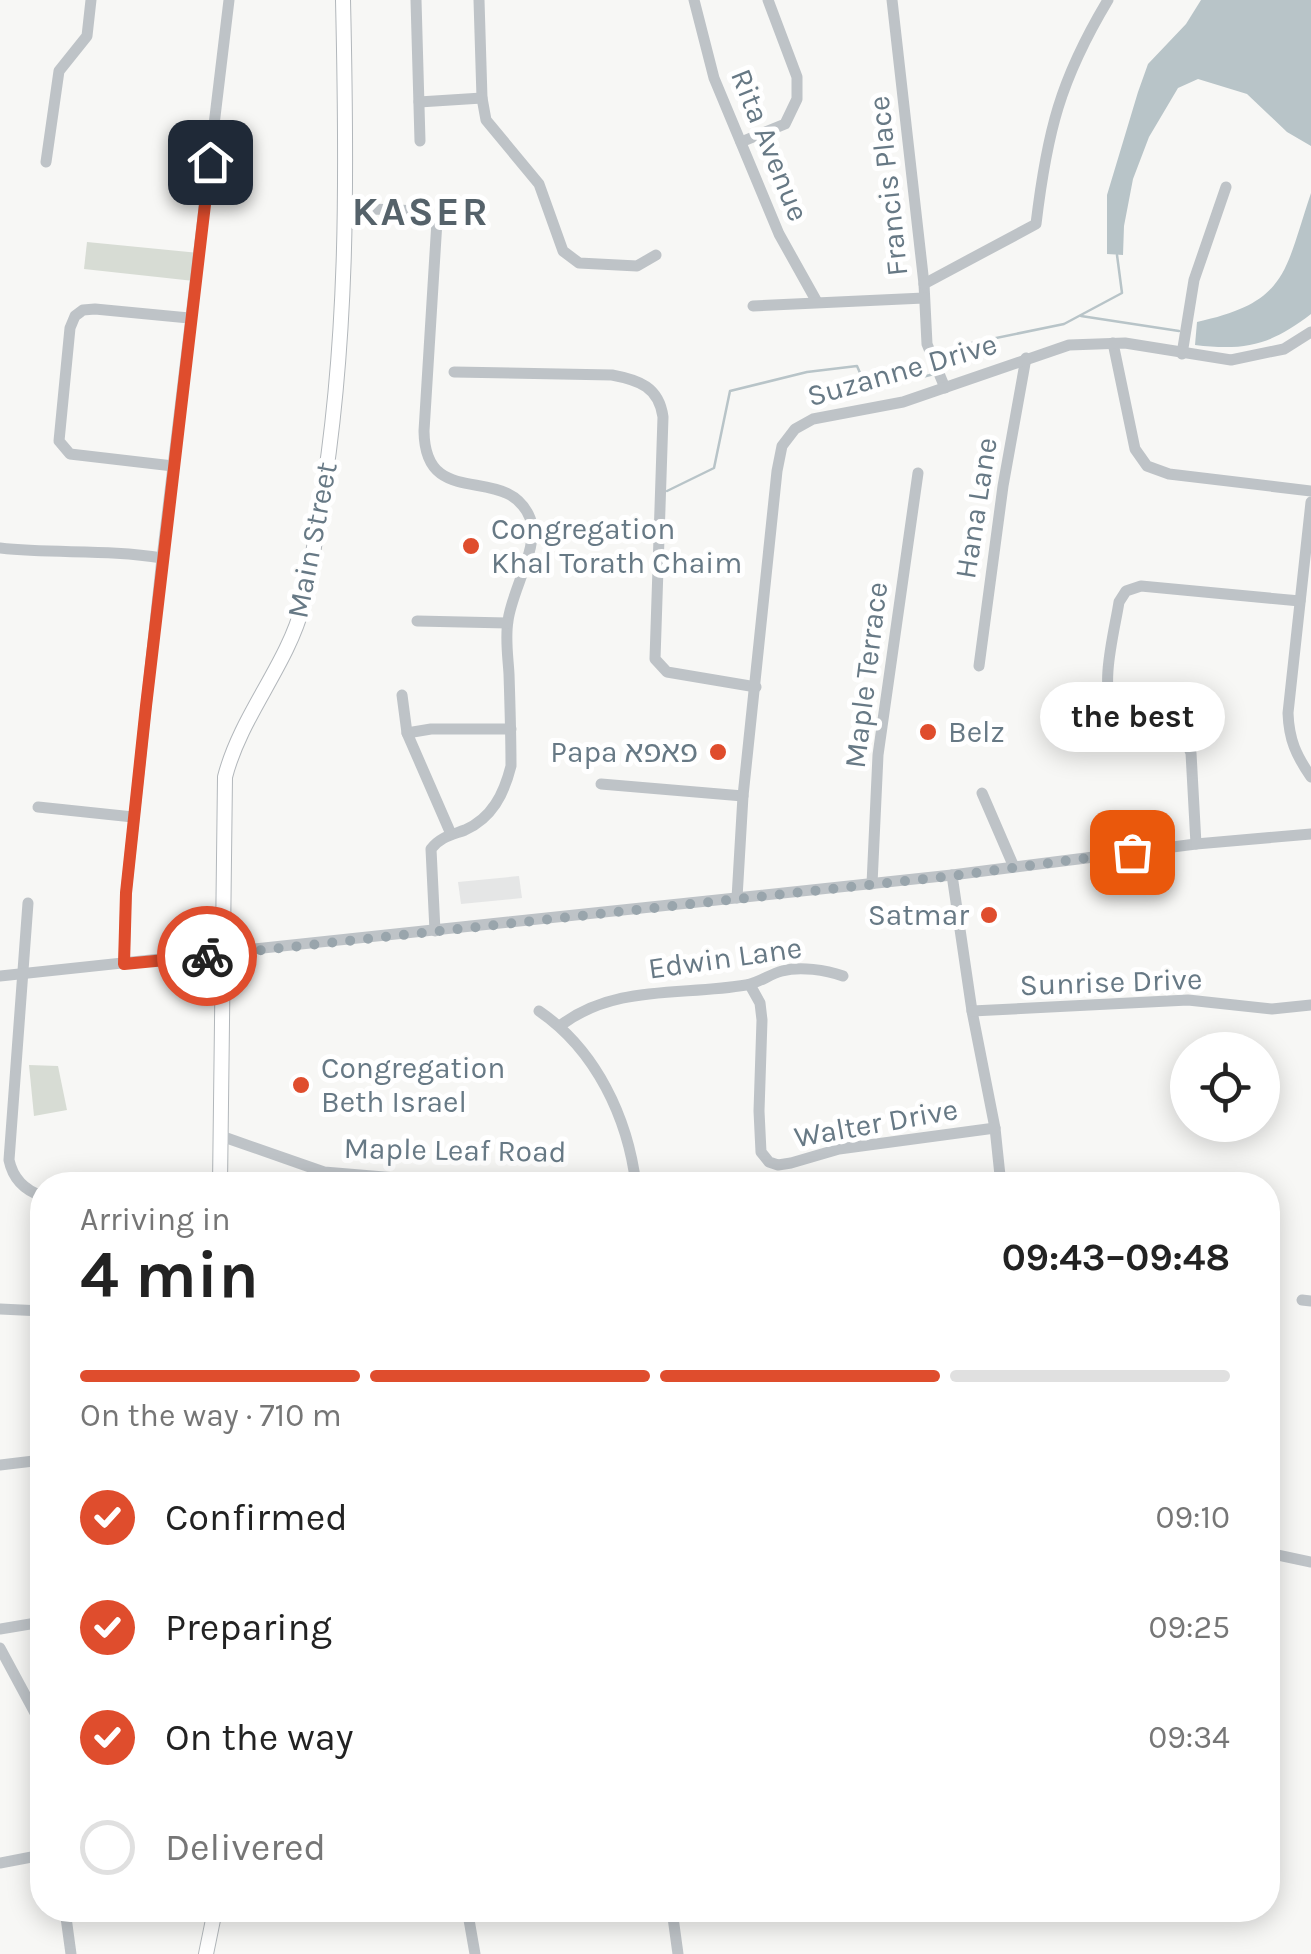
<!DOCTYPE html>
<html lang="en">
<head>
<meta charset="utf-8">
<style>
  :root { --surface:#fff; --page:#f2f2f2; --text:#222; --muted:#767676; --line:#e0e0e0; --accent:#df4d2d }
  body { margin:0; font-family:Karla,"Noto Sans Hebrew",sans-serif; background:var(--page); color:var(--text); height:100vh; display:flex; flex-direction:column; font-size:38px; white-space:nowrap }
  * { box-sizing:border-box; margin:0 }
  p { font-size:32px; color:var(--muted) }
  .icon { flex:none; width:55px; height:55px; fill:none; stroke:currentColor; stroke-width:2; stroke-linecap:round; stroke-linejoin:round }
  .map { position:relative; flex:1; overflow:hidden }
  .drawer { position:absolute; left:30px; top:1172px; width:1250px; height:750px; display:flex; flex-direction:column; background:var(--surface); border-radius:40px; box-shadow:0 5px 25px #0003 }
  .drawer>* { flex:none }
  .fabs { position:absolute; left:1170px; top:1032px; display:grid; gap:20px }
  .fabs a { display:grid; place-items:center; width:110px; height:110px; border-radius:50%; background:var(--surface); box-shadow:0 5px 25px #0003; font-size:50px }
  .pin { position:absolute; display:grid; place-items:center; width:85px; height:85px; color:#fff; margin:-42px; border-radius:20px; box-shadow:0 5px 15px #0006 }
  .courier { position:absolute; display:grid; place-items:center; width:100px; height:100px; margin:-50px; border:8px solid #df4d2d; border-radius:50%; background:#fff; color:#222; box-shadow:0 2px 12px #0007 }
  .bubble { position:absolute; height:70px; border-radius:35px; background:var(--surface); box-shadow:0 5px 25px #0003; font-size:32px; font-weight:700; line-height:70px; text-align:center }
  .head em { font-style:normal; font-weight:700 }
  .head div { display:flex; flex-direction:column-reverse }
  .head { display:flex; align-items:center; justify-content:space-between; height:170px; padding:0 50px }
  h1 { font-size:65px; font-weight:700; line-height:75px }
  .bar { display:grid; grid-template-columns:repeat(4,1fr); gap:15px 10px; align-content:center; height:120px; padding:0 50px }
  .bar i { height:12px; border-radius:8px; background:var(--line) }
  .bar .active { background:var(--accent) }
  .bar p { grid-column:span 4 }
  ol { padding:0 50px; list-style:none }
  li { display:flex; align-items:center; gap:30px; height:110px }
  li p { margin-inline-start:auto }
  li .icon { padding:10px; border-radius:50%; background:var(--accent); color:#fff; stroke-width:4 }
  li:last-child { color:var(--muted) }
  li i { width:55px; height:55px; border:5px solid var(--line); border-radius:50% }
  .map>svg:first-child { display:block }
  .built { fill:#e5e6e6 }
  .green { fill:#d7dcd4 }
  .water { fill:#b8c4c8 }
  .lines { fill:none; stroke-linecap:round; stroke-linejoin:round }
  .stream { stroke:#b8c4c8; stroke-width:2.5 }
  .major-casing { stroke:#b2b7bb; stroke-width:16 }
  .minor { stroke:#bec3c7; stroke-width:11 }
  .major { stroke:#fff; stroke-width:14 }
  .done { stroke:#99a5ac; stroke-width:10; stroke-dasharray:0 18 }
  .route { stroke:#df4d2d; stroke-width:12 }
  .poi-dot { fill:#df4d2d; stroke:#fff; stroke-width:4 }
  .labels { text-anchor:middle; stroke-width:10; stroke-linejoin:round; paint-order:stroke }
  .street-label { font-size:30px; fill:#677985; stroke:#fff }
  .poi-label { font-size:30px; fill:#677985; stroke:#fff; text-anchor:start }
  .district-label { font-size:40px; font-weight:bold; letter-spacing:2.5px; fill:#55626a; stroke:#fff }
</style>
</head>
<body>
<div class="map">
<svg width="1311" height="1954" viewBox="0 0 1311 1954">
  <rect width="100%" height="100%" fill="#f7f7f5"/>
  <path class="built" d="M519,876L522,898L461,904L458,882Z"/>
  <g class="green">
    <path d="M87,242L199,253L194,281L84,269Z"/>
    <path d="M29,1065L58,1066L67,1110L34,1116Z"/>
  </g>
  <g class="water">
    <path d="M1201,0H1311V146L1287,132L1247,94L1198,79L1178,88L1149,137L1133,179L1124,226L1123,255L1107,254V195L1138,92L1148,64L1186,24Z"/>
    <path d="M1311,193V314C1271,345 1245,351 1195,345L1197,322C1288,302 1284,273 1311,193Z"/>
  </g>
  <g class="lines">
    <g class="stream">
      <path d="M1081,316L1179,331"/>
      <path d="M941,370L949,366L962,345L1064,324L1122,293L1117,255"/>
      <path d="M667,491L714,468L730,391L807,372L857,366L868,391L934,374"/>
    </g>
    <g class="major-casing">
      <g id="major">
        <path d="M220,1185L225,777C241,715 287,666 303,605C311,578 313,549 318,522C349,350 347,174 343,0"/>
        <path d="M206,1954L215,1910"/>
      </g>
    </g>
    <g class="minor">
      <path d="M416,0L420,141"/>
      <path d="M479,0L482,98L486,120L539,184L563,251L579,263L637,266L656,255"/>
      <path d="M694,0L714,78L779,234L817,302"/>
      <path d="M892,0L924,284L927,344L945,388"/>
      <path d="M419,102L482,98"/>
      <path d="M741,142L785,124L797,99V77L768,0"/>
      <path d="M46,162L59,71L87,36L91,0"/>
      <path d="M346,208L421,211L437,221L424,431C425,513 507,461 530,518C541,544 511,592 508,621C505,638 508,657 509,674C510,705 511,736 511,766C504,794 492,818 465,830C452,835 440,837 431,849L435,931"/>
      <path d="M924,284L1036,224C1047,132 1060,80 1108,0"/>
      <path d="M753,306L924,298"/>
      <path d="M1113,343L1135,449L1147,466L1169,474L1311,491"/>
      <path d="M1182,354L1194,280L1226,187"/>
      <path d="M454,372L612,375C639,380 659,387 663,417L655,659L667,672L756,687"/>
      <path d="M173,466L70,454L59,441L70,328L75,316L83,310L95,309L189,318"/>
      <path d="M1311,502L1288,713C1289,740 1296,755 1311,777"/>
      <path d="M0,548C54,554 108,549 162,558"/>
      <path d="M417,621L507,623"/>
      <path d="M979,666L1003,486L1026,358"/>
      <path d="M402,695L407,733L451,834"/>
      <path d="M407,733L431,729H511"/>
      <path d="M601,784L743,796"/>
      <path d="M982,793L1014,867"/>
      <path d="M38,807L133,817"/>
      <path d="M1196,844L1191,753L1183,734L1115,711C1098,690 1115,629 1119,602L1126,591L1141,586L1300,601"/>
      <path d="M952,875L972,1011L995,1128L1001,1185"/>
      <path d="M872,884L878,755L918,473"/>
      <path d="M737,898L743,796L777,471L782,446L795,429L813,419L903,402L1069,345L1125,343L1231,360L1284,349L1311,332"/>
      <path d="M28,903L9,1160C13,1179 24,1190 42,1196"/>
      <path d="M124,964L126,893L162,558L229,0"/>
      <path d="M0,976L952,875L1196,844L1311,834"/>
      <path d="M750,985L760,1003L762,1020L759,1111L761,1152L769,1162L778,1165L791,1163L839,1149L995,1128"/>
      <path d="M539,1011C596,1050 628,1118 636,1185"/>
      <path d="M972,1011L1188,1000L1272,1009L1311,1005"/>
      <path d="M561,1025C616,984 681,996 746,985C759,983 770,974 782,971C800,966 826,970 843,976"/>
      <path d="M221,1136L324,1172L408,1179L635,1180"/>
      <path d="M1302,1300L1311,1301"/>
      <path d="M0,1309L42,1311"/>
      <path d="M1268,1426L1273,1432L1268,1477"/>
      <path d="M0,1465L42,1460"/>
      <path d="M1268,1553L1311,1562"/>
      <path d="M0,1629L42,1622"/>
      <path d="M0,1648L42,1726"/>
      <path d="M0,1863L42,1855"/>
      <path d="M65,1910L71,1954"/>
      <path d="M672,1910L678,1954"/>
      <path d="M468,1914L475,1954"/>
    </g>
    <use href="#major" class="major"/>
  </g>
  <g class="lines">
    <path class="done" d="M207,956L952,876L1132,852"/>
    <path class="route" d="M207,956L124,964L126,893L146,706L210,162"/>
  </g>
  <g class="poi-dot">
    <circle cx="471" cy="546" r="10"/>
    <circle cx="928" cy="732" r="10"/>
    <circle cx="718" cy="752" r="10"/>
    <circle cx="989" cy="915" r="10"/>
    <circle cx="301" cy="1085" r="10"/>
  </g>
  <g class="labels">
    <g class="street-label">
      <text transform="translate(770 145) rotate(68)" y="10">Rita Avenue</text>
      <text transform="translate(888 186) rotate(-96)" y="10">Francis Place</text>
      <text transform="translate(902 370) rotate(-16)" y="10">Suzanne Drive</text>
      <text transform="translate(976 508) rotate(-81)" y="10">Hana Lane</text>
      <text transform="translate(312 540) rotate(-79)" y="10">Main Street</text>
      <text transform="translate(866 675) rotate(-83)" y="10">Maple Terrace</text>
      <text transform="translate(725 958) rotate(-8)" y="10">Edwin Lane</text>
      <text transform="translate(1111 982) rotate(-2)" y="10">Sunrise Drive</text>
      <text transform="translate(876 1123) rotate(-10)" y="10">Walter Drive</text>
      <text transform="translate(455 1150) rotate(1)" y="10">Maple Leaf Road</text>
    </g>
    <g class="poi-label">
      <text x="491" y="539">Congregation<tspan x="491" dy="34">Khal Torath Chaim</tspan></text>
      <text x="948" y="742">Belz</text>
      <text x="698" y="762" text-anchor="end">Papa פאפא</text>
      <text x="969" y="925" text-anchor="end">Satmar</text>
      <text x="321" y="1078">Congregation<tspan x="321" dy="34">Beth Israel</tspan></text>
    </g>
    <g class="district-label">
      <text x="421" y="225">KASER</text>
    </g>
  </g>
</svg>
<div class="fabs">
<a><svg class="icon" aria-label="locate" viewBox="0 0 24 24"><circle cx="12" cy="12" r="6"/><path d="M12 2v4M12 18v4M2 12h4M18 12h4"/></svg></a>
</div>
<div class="pin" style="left:1132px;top:852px;background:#ea580c"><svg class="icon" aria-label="bag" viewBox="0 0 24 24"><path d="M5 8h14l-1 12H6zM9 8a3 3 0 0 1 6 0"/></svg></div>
<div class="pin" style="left:210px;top:162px;background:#1f2937"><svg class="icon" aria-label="home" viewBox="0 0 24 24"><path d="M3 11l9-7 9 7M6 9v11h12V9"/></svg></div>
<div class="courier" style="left:207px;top:956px"><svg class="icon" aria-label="bike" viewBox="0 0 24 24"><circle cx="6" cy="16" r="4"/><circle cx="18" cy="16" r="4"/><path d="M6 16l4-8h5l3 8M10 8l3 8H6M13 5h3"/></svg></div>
<div class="bubble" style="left:1040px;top:682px;width:185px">the best</div>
<section class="drawer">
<div class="head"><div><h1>4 min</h1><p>Arriving in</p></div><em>09:43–09:48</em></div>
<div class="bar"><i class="active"></i><i class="active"></i><i class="active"></i><i></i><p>On the way · 710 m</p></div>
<ol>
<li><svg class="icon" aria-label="check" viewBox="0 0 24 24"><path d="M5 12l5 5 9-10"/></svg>Confirmed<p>09:10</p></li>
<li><svg class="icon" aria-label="check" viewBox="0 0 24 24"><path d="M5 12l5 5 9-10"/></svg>Preparing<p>09:25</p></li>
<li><svg class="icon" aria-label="check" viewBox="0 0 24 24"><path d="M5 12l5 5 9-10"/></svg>On the way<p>09:34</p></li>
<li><i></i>Delivered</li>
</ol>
</section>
</div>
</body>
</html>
